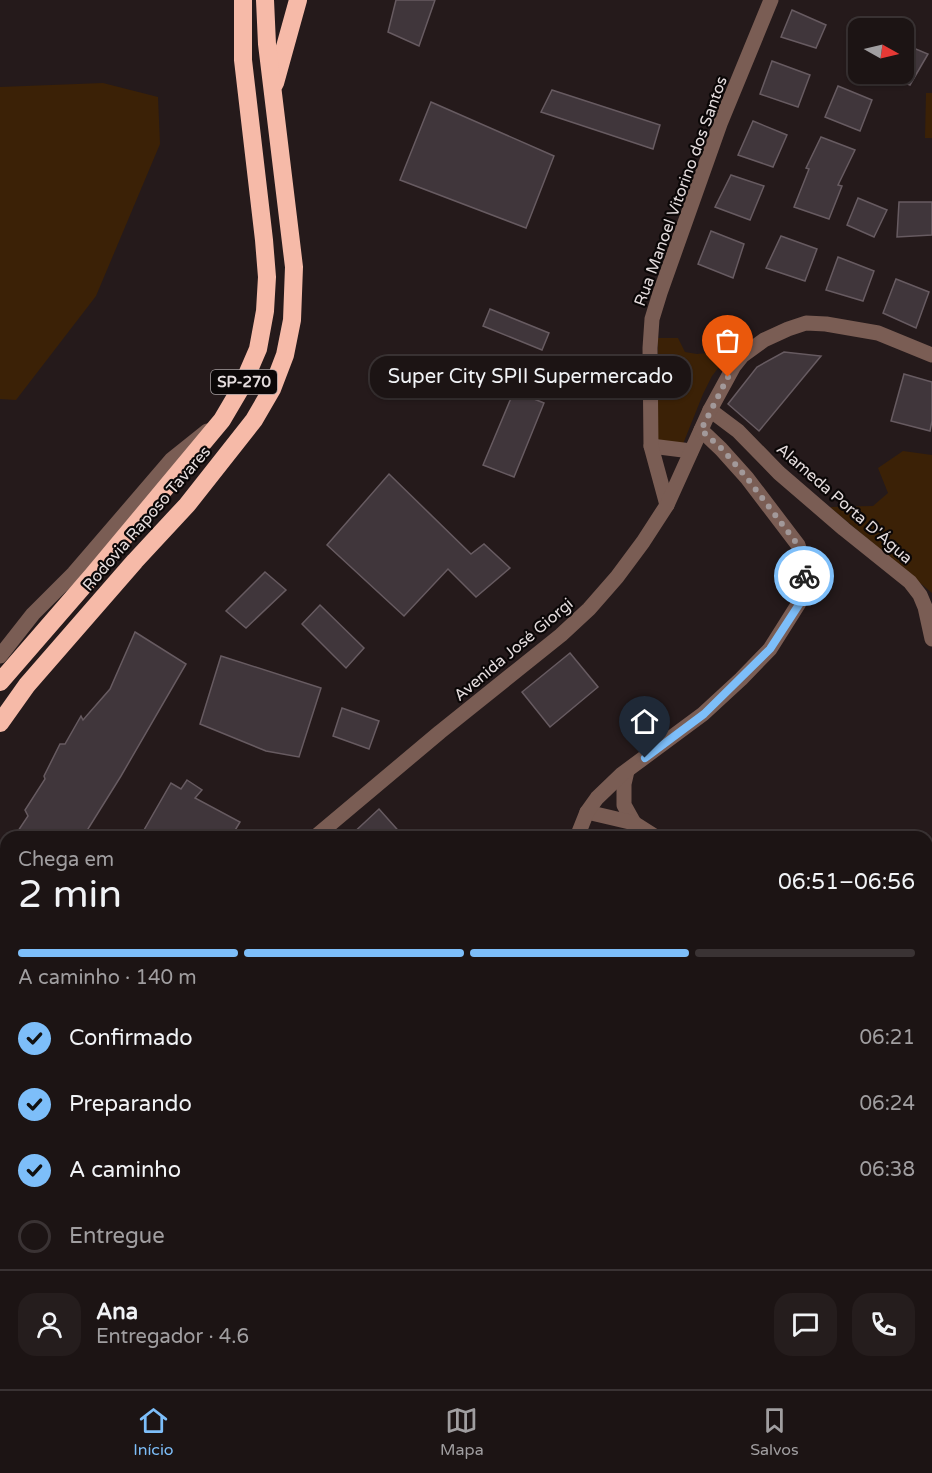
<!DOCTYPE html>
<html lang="pt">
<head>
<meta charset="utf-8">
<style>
  :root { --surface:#1c1414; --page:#251d1d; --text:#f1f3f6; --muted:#a09ea0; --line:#3a3334; --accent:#7dbef9 }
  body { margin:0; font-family:"Varela Round",sans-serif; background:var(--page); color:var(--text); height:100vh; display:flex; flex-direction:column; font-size:22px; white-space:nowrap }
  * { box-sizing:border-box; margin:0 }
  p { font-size:20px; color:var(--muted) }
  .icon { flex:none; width:33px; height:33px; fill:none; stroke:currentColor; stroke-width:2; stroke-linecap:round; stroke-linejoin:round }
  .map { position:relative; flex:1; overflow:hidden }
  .drawer { position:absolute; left:0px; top:831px; width:933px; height:558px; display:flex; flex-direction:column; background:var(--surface); border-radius:18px 18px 0 0; box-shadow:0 2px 4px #0004,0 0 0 2px var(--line) }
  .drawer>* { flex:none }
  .needle { width:39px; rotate:98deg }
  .controls { position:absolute; left:848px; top:18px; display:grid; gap:12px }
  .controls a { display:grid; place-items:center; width:66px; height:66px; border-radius:12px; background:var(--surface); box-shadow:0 2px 4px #0004,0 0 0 2px var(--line); font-size:30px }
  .pin { position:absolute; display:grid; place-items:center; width:51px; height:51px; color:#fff; margin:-62px -26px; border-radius:50% 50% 50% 0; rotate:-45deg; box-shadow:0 0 6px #0007 }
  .pin .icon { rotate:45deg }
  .courier { position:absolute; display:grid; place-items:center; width:60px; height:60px; margin:-30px; border:4px solid #7dbef9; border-radius:50%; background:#fff; color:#222; box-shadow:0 2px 8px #0007 }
  .bubble { position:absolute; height:42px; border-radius:18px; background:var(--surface); box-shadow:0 2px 4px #0004,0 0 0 2px var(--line); font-size:20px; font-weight:600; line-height:42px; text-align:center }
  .summary em { font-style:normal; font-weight:600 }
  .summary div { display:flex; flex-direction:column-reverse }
  .summary { display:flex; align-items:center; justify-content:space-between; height:102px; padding:0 18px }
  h1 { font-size:39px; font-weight:600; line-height:45px }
  .bar { display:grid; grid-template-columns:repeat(4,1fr); gap:9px 6px; align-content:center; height:72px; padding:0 18px }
  .bar i { height:8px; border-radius:4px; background:var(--line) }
  .bar .current { background:var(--accent) }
  .bar p { grid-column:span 4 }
  .line { display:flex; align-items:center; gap:15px; padding:0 18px; border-top:2px solid var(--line) }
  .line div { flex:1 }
  .round { display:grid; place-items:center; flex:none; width:63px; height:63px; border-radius:18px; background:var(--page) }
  ol { padding:0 18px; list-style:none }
  li { display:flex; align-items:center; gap:18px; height:66px }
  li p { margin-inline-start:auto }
  li .icon { padding:6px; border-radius:50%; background:var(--accent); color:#111; stroke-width:4 }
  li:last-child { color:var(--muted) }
  li i { width:33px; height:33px; border:3px solid var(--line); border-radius:50% }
  .tab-bar { display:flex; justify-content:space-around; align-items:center; height:84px; border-top:2px solid var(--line); background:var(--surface); font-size:16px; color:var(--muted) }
  .tab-bar a { display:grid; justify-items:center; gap:3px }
  .tab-bar .current { color:var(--accent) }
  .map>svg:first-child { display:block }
  .green { fill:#3b2106 }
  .building { fill:#40363b; stroke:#675b61; stroke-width:1.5 }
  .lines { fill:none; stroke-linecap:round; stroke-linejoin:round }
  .minor { stroke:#7a5d54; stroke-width:15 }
  .highway { stroke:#f6baa8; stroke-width:18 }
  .done { stroke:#a2999a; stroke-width:6; stroke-dasharray:0 10.8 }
  .route { stroke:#7dbef9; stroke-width:8 }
  .labels { text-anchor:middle; stroke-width:4.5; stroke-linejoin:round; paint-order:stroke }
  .shield { fill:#0b0707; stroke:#a49d9e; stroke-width:1.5 }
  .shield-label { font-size:15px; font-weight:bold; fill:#e5ddde }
  .street-label { font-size:16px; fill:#e5ddde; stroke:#0b0707 }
</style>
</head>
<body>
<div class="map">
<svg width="932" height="1389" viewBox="0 0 932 1389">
  <rect width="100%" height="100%" fill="#251a1b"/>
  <g class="green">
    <path d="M103,83L158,97L160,144L96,296L16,400L0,399V87Z"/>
    <path d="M926,93H932V138H925Z"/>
    <path d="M658,338H678L685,352L697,354L726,351L725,359L712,376L703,394L683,444L677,448L657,439Z"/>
    <path d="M903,451L932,455V593L830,507L873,506L888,493L878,468Z"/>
    <path d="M6,1274V1362L0,1361V1275Z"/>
    <path d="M19,1383H342L344,1387L340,1389H23Z"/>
    <path d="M425,1383H572L593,1389H422Z"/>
  </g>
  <g class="building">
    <path d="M396,0H435L419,46L388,32Z"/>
    <path d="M792,10L826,25L816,48L781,37Z"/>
    <path d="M911,47L928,54L910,85L882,74H903V64Z"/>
    <path d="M772,61L810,75L798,107L760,94Z"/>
    <path d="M838,86L872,100L860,131L825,117Z"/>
    <path d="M552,90L660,125L653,149L541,112Z"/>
    <path d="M431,102L554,156L526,228L400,180Z"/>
    <path d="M753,121L787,135L773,167L738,155Z"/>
    <path d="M821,137L855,150L838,185L842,186L829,219L794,207L809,169L806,168Z"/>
    <path d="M731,175L764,186L750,220L715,207Z"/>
    <path d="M858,198L887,210L874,237L847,225Z"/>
    <path d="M899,202H932V235L897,237Z"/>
    <path d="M711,231L744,244L733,278L698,264Z"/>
    <path d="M781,236L817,249L805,281L766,268Z"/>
    <path d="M838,257L874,271L863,301L826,290Z"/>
    <path d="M896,279L929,292L916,328L883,313Z"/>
    <path d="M490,309L549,333L542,350L483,326Z"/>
    <path d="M784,352L821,356L759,431L728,404L757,367Z"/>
    <path d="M904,374L932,382V421L930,431L891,421Z"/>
    <path d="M514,391L544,403L514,477L483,465Z"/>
    <path d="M389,474L471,554L484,544L510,568L476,597L448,569L404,616L327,545Z"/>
    <path d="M265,572L286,590L246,628L226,611Z"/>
    <path d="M320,605L364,648L346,668L302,624Z"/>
    <path d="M135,632L186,664L121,776L83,837H14L28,816L25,810L45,779L44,776L60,744H65L81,716L83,720L110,689Z"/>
    <path d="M570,653L598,687L550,727L522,692Z"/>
    <path d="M221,656L321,688L299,757L266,751L200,724Z"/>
    <path d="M342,708L379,721L369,749L333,736Z"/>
    <path d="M187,780L202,790L195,798L240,822L231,837H140L171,783L181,789Z"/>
    <path d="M379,809L404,837H349Z"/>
  </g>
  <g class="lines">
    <g class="minor">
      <path d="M710,410L738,431L779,473L844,529L910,582L920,595L925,607L932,639"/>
      <path d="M651,446L691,451"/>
      <path d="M667,505L651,446L650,348L652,319L660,293L720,124L771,0"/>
      <path d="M0,656L33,614L74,573L172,459L207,431"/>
      <path d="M627,771L624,784V805L634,823"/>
      <path d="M587,812L634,823L656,837"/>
      <path d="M315,837L440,732L561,635L589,609L617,577L643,542L667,505L710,410L734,366L742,356L764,340L788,329L806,323L826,324L878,333L932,355"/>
      <path d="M577,837L587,812L597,798L622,774L703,714L741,679L770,649L799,603L805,585L804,563L798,545L747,478L721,449L701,430"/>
      <path d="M927,1027L932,1030"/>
      <path d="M0,1111L6,1105"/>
      <path d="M927,1189L932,1182"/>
    </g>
    <g class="highway">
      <path d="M275,83L298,0"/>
      <path d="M0,682L92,576L222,420L242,386L258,349L265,311L267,277L264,240L243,60V0"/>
      <path d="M0,723L27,685L135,561L187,505L254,420L272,389L285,355L292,320L294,267L267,44L265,0"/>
    </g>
  </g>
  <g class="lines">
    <path class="done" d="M728,377L701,430L722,449L747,478L798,545L804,563V576"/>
    <path class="route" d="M645,758L704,714L770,649L800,603L805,585L804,576"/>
  </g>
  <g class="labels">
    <rect class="shield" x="211" y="370" width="66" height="24" rx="4.5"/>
    <g class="shield-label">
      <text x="244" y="387">SP-270</text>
    </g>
    <g class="street-label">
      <text transform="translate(680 191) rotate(-70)" y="6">Rua Manoel Vitorino dos Santos</text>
      <text transform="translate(845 503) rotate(41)" y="6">Alameda Porta D'Água</text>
      <text transform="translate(146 518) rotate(-49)" y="6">Rodovia Raposo Tavares</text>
      <text transform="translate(513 649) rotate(-40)" y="6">Avenida José Giorgi</text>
    </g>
  </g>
</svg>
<div class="controls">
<a><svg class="needle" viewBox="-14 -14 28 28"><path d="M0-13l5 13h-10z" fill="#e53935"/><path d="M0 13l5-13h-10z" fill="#a09ea0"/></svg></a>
</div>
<div class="pin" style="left:728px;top:377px;background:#ea580c"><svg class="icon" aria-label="bag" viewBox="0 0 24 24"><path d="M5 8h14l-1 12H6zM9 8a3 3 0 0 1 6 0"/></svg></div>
<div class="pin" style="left:645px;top:758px;background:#1f2937"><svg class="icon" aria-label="home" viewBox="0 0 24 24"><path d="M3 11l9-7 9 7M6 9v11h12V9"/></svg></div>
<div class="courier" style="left:804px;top:576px"><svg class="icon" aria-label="bike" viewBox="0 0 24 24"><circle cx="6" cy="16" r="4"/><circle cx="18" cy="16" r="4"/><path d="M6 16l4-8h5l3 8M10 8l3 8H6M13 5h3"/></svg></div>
<div class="bubble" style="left:370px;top:356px;width:321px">Super City SPII Supermercado</div>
<section class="drawer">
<div class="summary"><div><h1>2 min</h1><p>Chega em</p></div><em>06:51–06:56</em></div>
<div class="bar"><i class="current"></i><i class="current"></i><i class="current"></i><i></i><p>A caminho · 140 m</p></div>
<ol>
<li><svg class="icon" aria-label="check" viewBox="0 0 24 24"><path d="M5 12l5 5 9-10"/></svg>Confirmado<p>06:21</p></li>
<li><svg class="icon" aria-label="check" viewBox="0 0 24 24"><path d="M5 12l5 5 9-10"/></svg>Preparando<p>06:24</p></li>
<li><svg class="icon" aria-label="check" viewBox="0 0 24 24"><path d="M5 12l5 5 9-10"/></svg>A caminho<p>06:38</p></li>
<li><i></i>Entregue</li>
</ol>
<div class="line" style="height:108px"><a class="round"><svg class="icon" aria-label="person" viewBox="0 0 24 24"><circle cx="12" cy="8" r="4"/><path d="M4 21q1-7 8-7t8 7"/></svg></a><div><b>Ana</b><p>Entregador · 4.6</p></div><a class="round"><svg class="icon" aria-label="chat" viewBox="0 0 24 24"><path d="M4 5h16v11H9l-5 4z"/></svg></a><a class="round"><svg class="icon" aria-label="phone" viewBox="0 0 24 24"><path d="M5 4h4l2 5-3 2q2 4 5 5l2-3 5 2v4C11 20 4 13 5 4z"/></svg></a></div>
</section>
</div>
<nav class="tab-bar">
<a class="current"><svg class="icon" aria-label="home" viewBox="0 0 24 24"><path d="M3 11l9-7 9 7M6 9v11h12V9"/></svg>Início</a>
<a><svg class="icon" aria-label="map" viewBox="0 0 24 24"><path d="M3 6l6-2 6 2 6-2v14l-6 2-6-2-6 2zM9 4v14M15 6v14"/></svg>Mapa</a>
<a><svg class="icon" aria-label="saved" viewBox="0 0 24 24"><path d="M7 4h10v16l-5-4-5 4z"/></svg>Salvos</a>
</nav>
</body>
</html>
